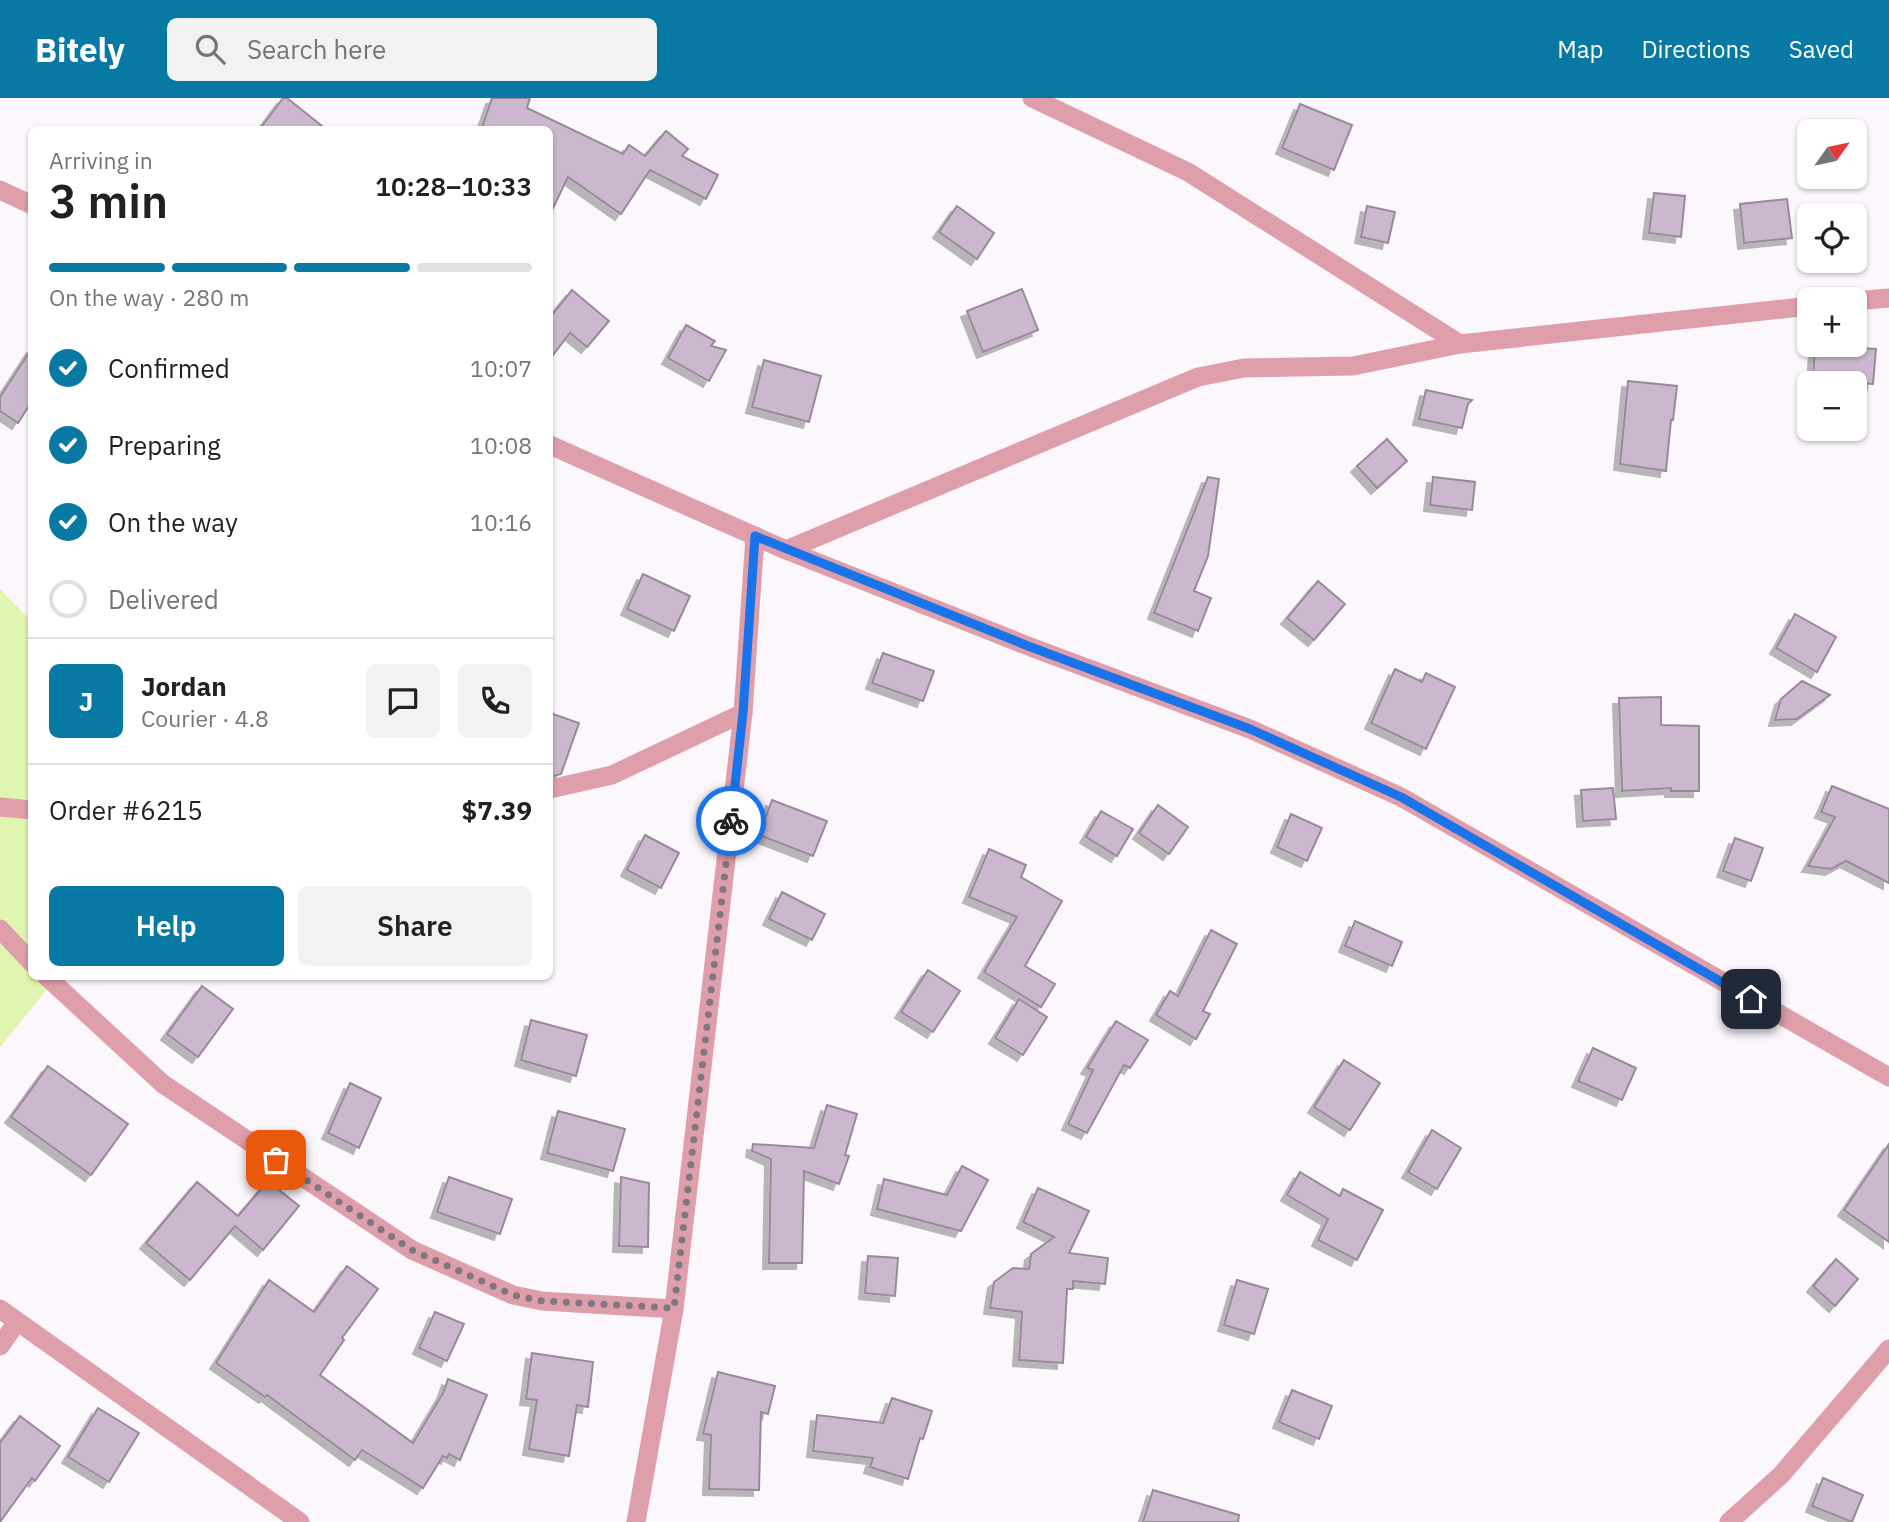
<!DOCTYPE html>
<html lang="en">
<head>
<meta charset="utf-8">
<style>
  :root { --surface:#fff; --page:#f2f2f2; --text:#202124; --muted:#757577; --line:#e0e0e0; --accent:#0879a3 }
  body { margin:0; font-family:"IBM Plex Sans",sans-serif; background:var(--page); color:var(--text); height:100vh; display:flex; flex-direction:column; font-size:26px; white-space:nowrap }
  * { box-sizing:border-box; margin:0 }
  p { font-size:23px; color:var(--muted) }
  .icon { flex:none; width:38px; height:38px; fill:none; stroke:currentColor; stroke-width:2; stroke-linecap:round; stroke-linejoin:round }
  .map { position:relative; flex:1; overflow:hidden }
  .panel { position:absolute; left:28px; top:28px; width:525px; height:854px; display:flex; flex-direction:column; background:var(--surface); border-radius:10px; box-shadow:0 2px 5px #0004 }
  .panel>* { flex:none }
  .needle { width:46px; rotate:57deg }
  .buttons { position:absolute; left:1797px; top:21px; display:grid; gap:14px }
  .buttons a { display:grid; place-items:center; width:70px; height:70px; border-radius:10px; background:var(--surface); box-shadow:0 2px 5px #0004; font-size:35px }
  .pin { position:absolute; display:grid; place-items:center; width:60px; height:60px; color:#fff; margin:-30px; border-radius:14px; box-shadow:0 4px 10px #0006 }
  .courier { position:absolute; display:grid; place-items:center; width:70px; height:70px; margin:-35px; border:5px solid #1a73e8; border-radius:50%; background:#fff; color:#222; box-shadow:0 2px 9px #0007 }
  .summary em { font-style:normal; font-weight:600 }
  .summary div { display:flex; flex-direction:column-reverse }
  .summary { display:flex; align-items:center; justify-content:space-between; height:119px; padding:0 21px }
  h1 { font-size:46px; font-weight:600; line-height:52px }
  .bar { display:grid; grid-template-columns:repeat(4,1fr); gap:10px 7px; align-content:center; height:84px; padding:0 21px }
  .bar i { height:9px; border-radius:5px; background:var(--line) }
  .bar .selected { background:var(--accent) }
  .bar p { grid-column:span 4 }
  .line { display:flex; align-items:center; gap:18px; padding:0 21px; border-top:2px solid var(--line) }
  .line div { flex:1 }
  .round { display:grid; place-items:center; flex:none; width:74px; height:74px; border-radius:10px; background:var(--page) }
  ol { padding:0 21px; list-style:none }
  li { display:flex; align-items:center; gap:21px; height:77px }
  li p { margin-inline-start:auto }
  li .icon { padding:7px; border-radius:50%; background:var(--accent); color:#fff; stroke-width:4 }
  li:last-child { color:var(--muted) }
  li i { width:38px; height:38px; border:4px solid var(--line); border-radius:50% }
  .button { display:flex; gap:14px; margin-top:auto; padding:14px 21px }
  .button a { flex:1; height:80px; border-radius:10px; background:var(--accent); color:#fff; font-size:28px; font-weight:600; line-height:80px; text-align:center }
  .button a+a { background:var(--page); color:var(--text) }
  header { display:flex; align-items:center; gap:42px; box-sizing:border-box; height:98px; padding:0 35px; background:var(--accent); color:#fff }
  header strong { font-size:33px }
  nav { display:flex; gap:38px; margin-inline-start:auto; font-size:24px }
  .search { width:490px; height:63px; background:var(--page); display:flex; align-items:center; gap:18px; box-sizing:border-box; padding:0 24px; border-radius:10px; color:var(--muted); font-size:26px }
  .map>svg:first-child { display:block }
  .green { fill:#e0f5af }
  .building { fill:#ccb8ce; stroke:#9b889d; stroke-width:2; filter:url(#shadow) }
  .lines { fill:none; stroke-linecap:round; stroke-linejoin:round }
  .minor { stroke:#df9faa; stroke-width:19 }
  .tertiary { stroke:#df9faa; stroke-width:19 }
  .done { stroke:#7e777f; stroke-width:7; stroke-dasharray:0 12.6 }
  .route { stroke:#1a73e8; stroke-width:9 }
</style>
</head>
<body>
<header>
<strong>Bitely</strong>
<div class="search"><svg class="icon" aria-label="search" viewBox="0 0 24 24"><circle cx="10" cy="10" r="6"/><path d="M15 15l6 6"/></svg>Search here</div>
<nav><a>Map</a><a>Directions</a><a>Saved</a></nav>
</header>
<div class="map">
<svg width="1889" height="1424" viewBox="0 0 1889 1424">
  <defs>
    <filter id="shadow"><feDropShadow dx="-6" dy="6" stdDeviation="0" flood-color="#0004"/></filter>
  </defs>
  <rect width="100%" height="100%" fill="#fbf7fc"/>
  <path class="green" d="M0,491L31,523L32,878L57,879L0,949Z"/>
  <g class="building">
    <path d="M283,0H287L327,32H259Z"/>
    <path d="M492,0H530L527,10L623,56L629,47L645,58L666,33L688,51L682,58L718,77L706,101L650,72L621,116L568,79L550,116V32H481Z"/>
    <path d="M1300,6L1352,27L1334,72L1282,50Z"/>
    <path d="M1654,95L1685,98L1681,139L1649,135Z"/>
    <path d="M1787,101L1792,140L1744,145L1740,106Z"/>
    <path d="M957,108L994,135L977,161L939,134Z"/>
    <path d="M1367,108L1395,114L1388,145L1361,139Z"/>
    <path d="M1022,191L1038,232L983,254L967,213Z"/>
    <path d="M572,192L609,223L587,249L570,235L550,261V219Z"/>
    <path d="M686,227L715,243L711,248L726,252L709,283L668,260Z"/>
    <path d="M1815,247L1876,251L1873,286L1813,282Z"/>
    <path d="M32,250V303L18,325L0,313V299Z"/>
    <path d="M764,262L821,278L809,324L752,309Z"/>
    <path d="M1628,283L1677,288L1673,322H1671L1666,373L1620,366Z"/>
    <path d="M1426,292L1472,302L1468,306L1462,330L1419,321Z"/>
    <path d="M1387,341L1407,363L1377,390L1357,368Z"/>
    <path d="M1208,379L1219,381L1208,458L1194,493L1211,500L1198,533L1154,515Z"/>
    <path d="M1433,379L1475,384L1472,412L1430,407Z"/>
    <path d="M643,476L690,498L674,533L627,511Z"/>
    <path d="M1318,483L1345,506L1314,542L1287,520Z"/>
    <path d="M1795,516L1836,539L1817,574L1776,550Z"/>
    <path d="M883,555L934,573L923,603L872,585Z"/>
    <path d="M1395,571L1422,584L1426,575L1455,589L1426,651L1371,625Z"/>
    <path d="M1802,583L1830,597L1797,621L1775,622L1781,601Z"/>
    <path d="M1661,599V627L1699,628V693H1671V690L1622,693L1619,600Z"/>
    <path d="M550,615L579,625L561,676L550,679Z"/>
    <path d="M1832,688L1889,711V785L1846,763L1831,771L1808,768L1835,719L1821,714Z"/>
    <path d="M1613,690L1616,721L1583,723L1581,692Z"/>
    <path d="M772,702L827,723L813,758L759,737Z"/>
    <path d="M1158,707L1188,729L1169,756L1139,735Z"/>
    <path d="M1101,713L1133,731L1117,758L1086,739Z"/>
    <path d="M1291,716L1322,730L1307,763L1277,749Z"/>
    <path d="M645,737L679,755L661,790L627,772Z"/>
    <path d="M1735,740L1763,750L1751,783L1723,773Z"/>
    <path d="M989,751L1026,767L1021,779L1062,803L1025,868L1055,886L1041,909L984,874L1017,819L969,799Z"/>
    <path d="M782,794L825,816L812,842L769,821Z"/>
    <path d="M1355,823L1402,844L1392,868L1345,848Z"/>
    <path d="M1211,832L1237,846L1203,913L1210,916L1196,941L1156,917L1170,893L1178,898Z"/>
    <path d="M928,872L960,893L933,934L901,914Z"/>
    <path d="M202,888L233,911L198,959L167,936Z"/>
    <path d="M1019,901L1047,919L1023,957L995,940Z"/>
    <path d="M531,922L587,937L576,978L521,962Z"/>
    <path d="M1116,923L1148,942L1130,970L1124,967L1087,1035L1068,1026L1093,972L1087,970Z"/>
    <path d="M1593,950L1636,970L1622,1002L1578,983Z"/>
    <path d="M1344,962L1380,985L1350,1032L1314,1009Z"/>
    <path d="M48,968L128,1026L91,1077L11,1019Z"/>
    <path d="M350,985L381,1000L359,1050L328,1035Z"/>
    <path d="M827,1007L857,1016L845,1057L849,1058L839,1086L804,1073L802,1165H769L771,1061L752,1053L753,1046L814,1050Z"/>
    <path d="M558,1013L625,1031L613,1073L547,1055Z"/>
    <path d="M1432,1032L1461,1050L1437,1091L1408,1074Z"/>
    <path d="M1889,1046V1144L1844,1112Z"/>
    <path d="M962,1068L988,1082L961,1133L877,1111L884,1081L947,1097Z"/>
    <path d="M1300,1074L1340,1098L1343,1091L1383,1112L1357,1162L1318,1142L1328,1121L1287,1097Z"/>
    <path d="M449,1079L512,1101L500,1136L437,1114Z"/>
    <path d="M621,1079L649,1085L648,1149L619,1148Z"/>
    <path d="M268,1083L299,1108L263,1152L235,1128L190,1182L146,1145L197,1084L238,1118Z"/>
    <path d="M1038,1090L1089,1113L1069,1155L1108,1160L1105,1186L1073,1183V1191H1067L1063,1265L1019,1262L1022,1214L990,1210L994,1184L1013,1170L1029,1171L1031,1156L1054,1139L1023,1124Z"/>
    <path d="M868,1158L898,1160L895,1198L865,1195Z"/>
    <path d="M1836,1161L1858,1181L1835,1208L1813,1188Z"/>
    <path d="M347,1168L378,1191L342,1240L344,1242L320,1277L413,1345L443,1295L448,1281L487,1297L460,1362L449,1356L447,1360L443,1358L423,1390L362,1352L355,1362L267,1297L265,1299L216,1265L269,1182L314,1214Z"/>
    <path d="M1237,1182L1268,1191L1254,1236L1224,1227Z"/>
    <path d="M435,1214L464,1226L447,1263L419,1250Z"/>
    <path d="M532,1255L593,1264L588,1309L577,1307L569,1358L529,1351L537,1302L526,1301Z"/>
    <path d="M718,1274L775,1288L768,1316L761,1314L759,1392L709,1391L711,1337L703,1336Z"/>
    <path d="M1292,1292L1332,1308L1319,1341L1279,1324Z"/>
    <path d="M892,1300L932,1313L923,1341L920,1340L908,1381L870,1369L873,1360L813,1353L817,1317L883,1325Z"/>
    <path d="M98,1310L139,1335L109,1384L68,1359Z"/>
    <path d="M20,1318L60,1348L35,1383L32,1380L0,1424V1345Z"/>
    <path d="M1823,1380L1863,1397L1852,1424L1812,1408Z"/>
    <path d="M1153,1392L1239,1417L1238,1424H1143Z"/>
  </g>
  <g class="lines">
    <g class="minor">
      <path d="M1032,0L1188,74L1460,246"/>
      <path d="M1855,203L1889,200"/>
      <path d="M786,452L1198,279L1244,270L1353,268L1460,246L1810,208"/>
      <path d="M550,691L612,677L743,615"/>
      <path d="M0,709L32,712"/>
      <path d="M0,831L32,865"/>
      <path d="M46,878L163,986L412,1152L513,1197L542,1203L674,1211"/>
      <path d="M0,1211L300,1424"/>
      <path d="M0,1248L17,1224"/>
      <path d="M636,1424L674,1211L743,615L755,438"/>
      <path d="M1729,1424L1781,1377L1889,1251"/>
    </g>
    <g class="tertiary">
      <path d="M0,92L32,107"/>
      <path d="M550,347L786,452L1028,548L1250,631L1401,699L1889,979"/>
    </g>
  </g>
  <g class="lines">
    <path class="done" d="M276,1062L412,1152L513,1197L542,1203L674,1210L731,723"/>
    <path class="route" d="M731,723L743,615L755,438L1028,548L1250,631L1401,699L1751,901"/>
  </g>
</svg>
<div class="buttons">
<a><svg class="needle" viewBox="-14 -14 28 28"><path d="M0-13l5 13h-10z" fill="#e53935"/><path d="M0 13l5-13h-10z" fill="#757577"/></svg></a>
<a><svg class="icon" aria-label="locate" viewBox="0 0 24 24"><circle cx="12" cy="12" r="6"/><path d="M12 2v4M12 18v4M2 12h4M18 12h4"/></svg></a>
<a>+</a>
<a>−</a>
</div>
<div class="pin" style="left:276px;top:1062px;background:#ea580c"><svg class="icon" aria-label="bag" viewBox="0 0 24 24"><path d="M5 8h14l-1 12H6zM9 8a3 3 0 0 1 6 0"/></svg></div>
<div class="pin" style="left:1751px;top:901px;background:#1f2937"><svg class="icon" aria-label="home" viewBox="0 0 24 24"><path d="M3 11l9-7 9 7M6 9v11h12V9"/></svg></div>
<div class="courier" style="left:731px;top:723px"><svg class="icon" aria-label="bike" viewBox="0 0 24 24"><circle cx="6" cy="16" r="4"/><circle cx="18" cy="16" r="4"/><path d="M6 16l4-8h5l3 8M10 8l3 8H6M13 5h3"/></svg></div>
<section class="panel">
<div class="summary"><div><h1>3 min</h1><p>Arriving in</p></div><em>10:28–10:33</em></div>
<div class="bar"><i class="selected"></i><i class="selected"></i><i class="selected"></i><i></i><p>On the way · 280 m</p></div>
<ol>
<li><svg class="icon" aria-label="check" viewBox="0 0 24 24"><path d="M5 12l5 5 9-10"/></svg>Confirmed<p>10:07</p></li>
<li><svg class="icon" aria-label="check" viewBox="0 0 24 24"><path d="M5 12l5 5 9-10"/></svg>Preparing<p>10:08</p></li>
<li><svg class="icon" aria-label="check" viewBox="0 0 24 24"><path d="M5 12l5 5 9-10"/></svg>On the way<p>10:16</p></li>
<li><i></i>Delivered</li>
</ol>
<div class="line" style="height:126px"><b class="round" style="background:var(--accent);color:#fff">J</b><div><b>Jordan</b><p>Courier · 4.8</p></div><a class="round"><svg class="icon" aria-label="chat" viewBox="0 0 24 24"><path d="M4 5h16v11H9l-5 4z"/></svg></a><a class="round"><svg class="icon" aria-label="phone" viewBox="0 0 24 24"><path d="M5 4h4l2 5-3 2q2 4 5 5l2-3 5 2v4C11 20 4 13 5 4z"/></svg></a></div>
<div class="line" style="height:91px"><div>Order #6215</div><b>$7.39</b></div>
<div class="button"><a>Help</a><a>Share</a></div>
</section>
</div>
</body>
</html>
